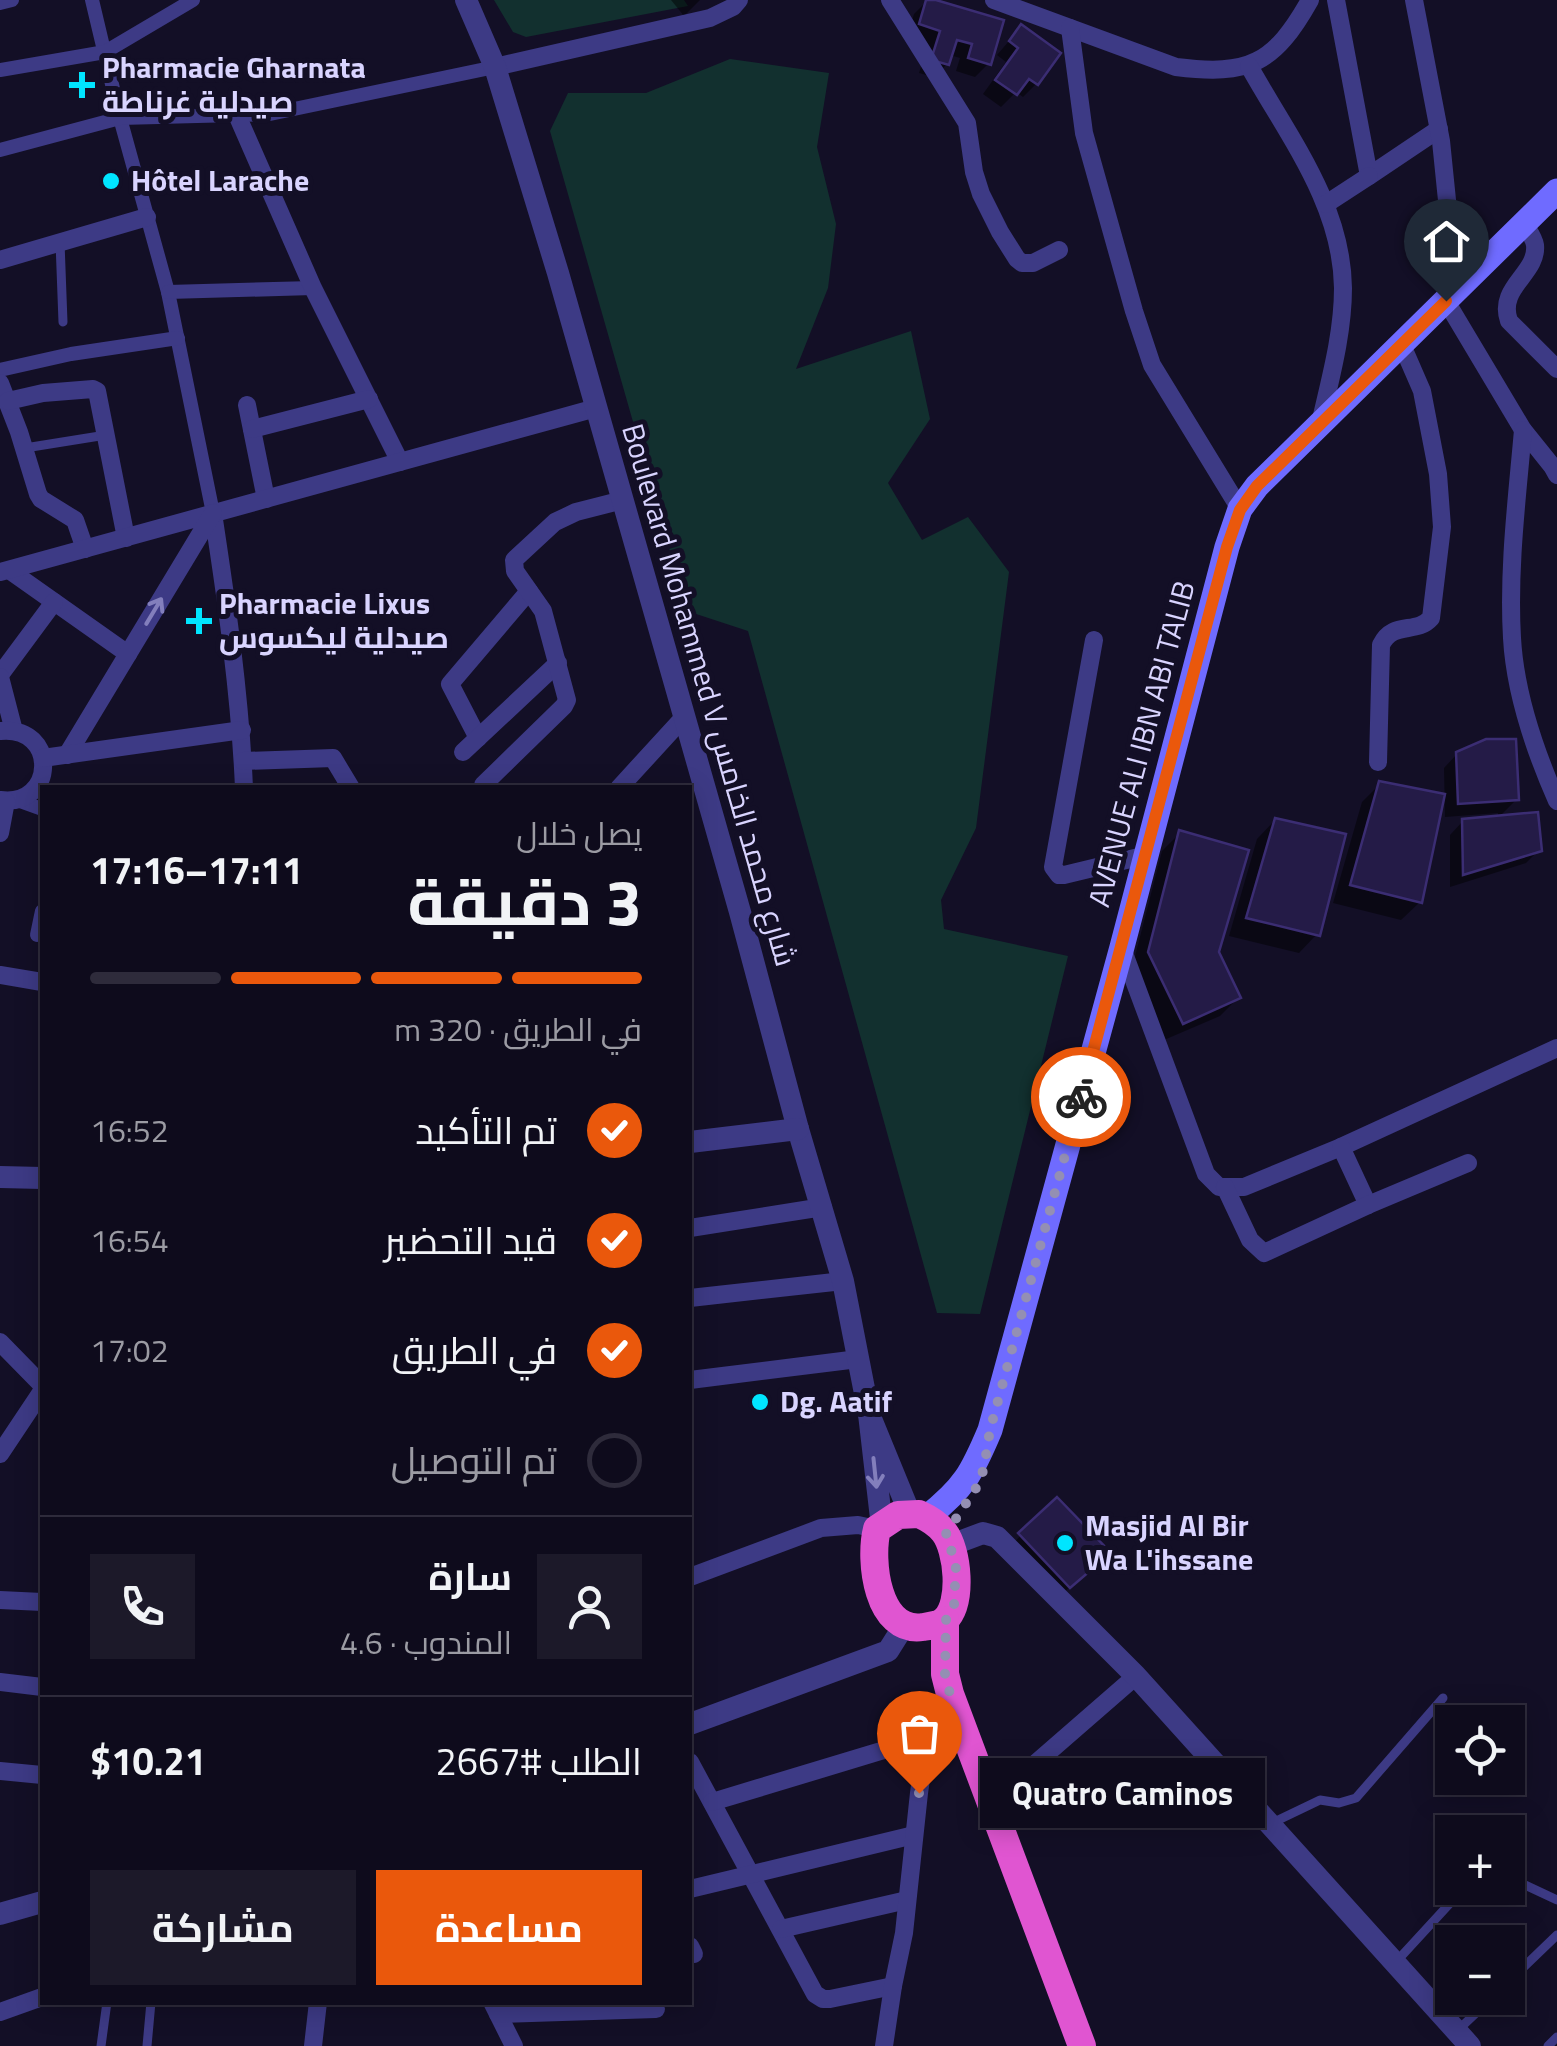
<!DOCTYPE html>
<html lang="ar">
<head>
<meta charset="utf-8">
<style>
  :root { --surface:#0e0b1c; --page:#1c1929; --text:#f1f3f6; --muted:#9b9ba3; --line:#2e2b3b; --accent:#ea580c }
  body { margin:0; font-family:"Titillium Web",Cairo,sans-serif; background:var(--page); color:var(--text); direction:rtl; height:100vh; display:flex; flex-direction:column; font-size:38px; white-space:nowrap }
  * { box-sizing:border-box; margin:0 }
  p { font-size:32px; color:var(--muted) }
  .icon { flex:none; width:55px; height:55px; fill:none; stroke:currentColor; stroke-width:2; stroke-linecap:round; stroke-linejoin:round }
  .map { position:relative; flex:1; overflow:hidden; direction:ltr }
  .drawer { position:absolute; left:40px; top:785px; width:652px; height:1220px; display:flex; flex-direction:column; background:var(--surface); border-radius:0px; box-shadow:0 5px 25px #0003,0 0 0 2px var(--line); direction:rtl }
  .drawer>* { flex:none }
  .tools { position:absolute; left:1435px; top:1705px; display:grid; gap:20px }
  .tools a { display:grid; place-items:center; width:90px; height:90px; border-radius:0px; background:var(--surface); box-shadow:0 5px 25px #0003,0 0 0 2px var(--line); font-size:50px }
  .pin { position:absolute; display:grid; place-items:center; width:85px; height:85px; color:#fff; margin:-102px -42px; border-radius:50% 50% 50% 0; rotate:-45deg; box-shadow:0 0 10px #0007 }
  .pin .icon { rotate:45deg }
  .courier { position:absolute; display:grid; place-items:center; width:100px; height:100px; margin:-50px; border:8px solid #ea580c; border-radius:50%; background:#fff; color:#222; box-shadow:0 2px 12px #0007 }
  .bubble { position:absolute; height:70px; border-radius:0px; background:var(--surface); box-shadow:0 5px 25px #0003,0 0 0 2px var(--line); font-size:32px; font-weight:700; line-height:70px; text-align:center; direction:rtl }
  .summary em { font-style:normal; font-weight:700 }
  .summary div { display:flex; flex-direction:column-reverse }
  .summary { display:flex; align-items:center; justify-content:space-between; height:170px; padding:0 50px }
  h1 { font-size:65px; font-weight:700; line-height:75px }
  .bar { display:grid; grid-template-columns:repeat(4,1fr); gap:15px 10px; align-content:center; height:120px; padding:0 50px }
  .bar i { height:12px; border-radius:8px; background:var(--line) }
  .bar .selected { background:var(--accent) }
  .bar p { grid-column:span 4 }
  .line { display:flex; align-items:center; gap:25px; padding:0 50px; border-top:2px solid var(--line) }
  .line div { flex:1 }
  .round { display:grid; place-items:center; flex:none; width:105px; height:105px; border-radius:0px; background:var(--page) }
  ol { padding:0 50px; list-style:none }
  li { display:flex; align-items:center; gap:30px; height:110px }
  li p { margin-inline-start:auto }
  li .icon { padding:10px; border-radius:50%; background:var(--accent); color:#fff; stroke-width:4 }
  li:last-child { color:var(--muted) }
  li i { width:55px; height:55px; border:5px solid var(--line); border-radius:50% }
  .action { display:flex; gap:20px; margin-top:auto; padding:20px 50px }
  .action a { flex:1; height:115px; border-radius:0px; background:var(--accent); color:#fff; font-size:40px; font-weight:700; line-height:115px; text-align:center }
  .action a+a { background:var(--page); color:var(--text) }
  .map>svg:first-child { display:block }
  .green { fill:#12302f }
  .shadow { fill:#0007 }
  .building { fill:#241b47; stroke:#3b2d73; stroke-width:2.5 }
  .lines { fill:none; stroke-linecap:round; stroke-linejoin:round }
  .service { stroke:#3d3a85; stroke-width:9 }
  .pedestrian { stroke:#3d3a85; stroke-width:14 }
  .minor { stroke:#3d3a85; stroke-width:18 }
  .tertiary { stroke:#3d3a85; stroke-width:22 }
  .secondary { stroke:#6f6bff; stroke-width:25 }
  .trunk { stroke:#e055d1; stroke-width:28 }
  .oneway { stroke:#837fbc }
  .done { stroke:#948fb3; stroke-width:10; stroke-dasharray:0 18 }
  .route { stroke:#ea580c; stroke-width:12 }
  .poi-dot { fill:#00e5ff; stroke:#130f26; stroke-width:4 }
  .labels { text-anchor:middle; stroke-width:10; stroke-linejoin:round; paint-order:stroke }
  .poi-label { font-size:30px; font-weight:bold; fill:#d9d4ff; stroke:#130f26; text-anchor:start }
  .street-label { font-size:30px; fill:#d9d4ff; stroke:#130f26 }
</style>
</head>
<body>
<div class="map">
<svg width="1557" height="2046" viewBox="0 0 1557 2046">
  <rect width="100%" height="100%" fill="#130f26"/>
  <g class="green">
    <path d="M494,0H684L688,6L526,37L513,32Z"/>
    <path d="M730,59L829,73L817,147L836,224L828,288L796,369L911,331L930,419L888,483L922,540L968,517L1009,572L976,828L941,900L944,929L1068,956L980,1314L937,1313L748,631L687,611L550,131L568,93H646Z"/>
  </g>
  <g class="shadow">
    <path d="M671,0H700L684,16Z"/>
    <path d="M928,0L1001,22L989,63L975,77L956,71L960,58L950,55L947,64L934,77L919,73L928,44L907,38L914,14Z"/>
    <path d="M1021,27L1058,54L1036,84L1023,97L1016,92L1001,107L983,94L1006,62L997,55Z"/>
    <path d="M1457,754L1517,799L1498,818V813L1445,817L1444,768Z"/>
    <path d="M1380,784L1420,902L1401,920L1333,903L1362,802Z"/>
    <path d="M1275,820L1317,934L1299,953L1229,936L1257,839Z"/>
    <path d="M1463,821L1539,850L1526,863L1450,887V835Z"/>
    <path d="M1180,833L1216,952L1238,998L1220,1016L1164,1040L1131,972L1162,851Z"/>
    <path d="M1057,1501L1094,1566L1055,1600L1007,1549Z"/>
  </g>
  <g class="building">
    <path d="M926,0H936L1004,20L991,65L968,58L972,44L957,40L949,65L931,60L940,31L919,24Z"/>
    <path d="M1021,24L1061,53L1038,85L1029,79L1017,95L995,80L1018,48L1009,41Z"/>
    <path d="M1486,739H1516L1519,800L1458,804L1456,752Z"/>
    <path d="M1379,781L1445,794L1422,903L1350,885Z"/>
    <path d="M1538,812L1542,851L1463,875L1462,819Z"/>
    <path d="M1275,818L1346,834L1320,936L1246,918Z"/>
    <path d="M1179,830L1249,850L1219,952L1241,998L1183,1024L1148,952Z"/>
    <path d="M1057,1497L1111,1553L1070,1588L1018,1533Z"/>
  </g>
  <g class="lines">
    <g class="service">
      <path d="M60,242L63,322"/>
      <path d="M25,448L106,435"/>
      <path d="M1272,1823L1320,1800L1339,1803L1356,1798L1443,1698"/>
      <path d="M1508,1877L1557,1900"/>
      <path d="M1395,1963L1464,1888"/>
      <path d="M1508,1982L1557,1935"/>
      <path d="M1459,2029L1492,1998"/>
      <path d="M101,2046L107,2002"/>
      <path d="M147,2046L151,2002"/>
      <path d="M1548,2046L1557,2037"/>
    </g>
    <g class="pedestrian">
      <path d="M92,0L120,118L168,292L213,513"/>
      <path d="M0,3L12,0"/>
      <path d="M0,70L105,52L193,0"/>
      <path d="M0,150L120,118L270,114L495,67"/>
      <path d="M168,292L313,288"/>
      <path d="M0,370L71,354L178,338"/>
      <path d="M17,800L42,809"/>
      <path d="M37,935L42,911"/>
    </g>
    <g class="minor">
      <path d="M890,0L967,123L974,172L981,194L1000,232L1017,259L1022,263H1033L1059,250"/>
      <path d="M994,0L1176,67C1249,76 1274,64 1310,0"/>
      <path d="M1336,0L1369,176L1439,129"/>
      <path d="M1414,0L1441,141L1448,210L1446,301L1523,430L1552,466L1557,475"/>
      <path d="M1070,28L1084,133L1134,311L1152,365L1240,509"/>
      <path d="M1249,66C1288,136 1342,204 1343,288C1343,334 1330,380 1320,424"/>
      <path d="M495,67L710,18L733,7L739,0"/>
      <path d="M237,115L313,288L400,462"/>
      <path d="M1326,204L1369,176"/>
      <path d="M1524,223C1528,230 1534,238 1535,245C1538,274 1497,287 1509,321L1557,369"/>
      <path d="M0,260L147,217"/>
      <path d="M0,383L19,432L38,494L41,499L75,520L85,549"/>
      <path d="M8,401L43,393L93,389L97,391L126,538"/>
      <path d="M247,405L266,499"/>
      <path d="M252,429L369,399"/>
      <path d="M1523,430C1517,499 1508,569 1512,638C1515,693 1535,751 1557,801"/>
      <path d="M213,513C227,605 240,695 244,788"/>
      <path d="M9,570L128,654"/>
      <path d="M0,572L596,408"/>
      <path d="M1094,640L1053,867L1059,875H1064L1147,855"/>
      <path d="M0,675L54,602"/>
      <path d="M0,677L14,731"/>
      <path d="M0,731C59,725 56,808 0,800"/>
      <path d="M478,738L450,684L529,591"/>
      <path d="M463,752L558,663"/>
      <path d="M67,755L213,513"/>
      <path d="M43,758L242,730"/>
      <path d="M243,761L333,758L351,788"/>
      <path d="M1378,762L1381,645C1393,620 1416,635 1431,618L1442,527L1438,474L1422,391L1402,345"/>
      <path d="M483,785L564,706L567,700L543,611L515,571L514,560L555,522L576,512L623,500"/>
      <path d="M619,788L684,717"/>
      <path d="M0,833L6,801"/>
      <path d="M1122,948L1206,1174L1219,1187H1244L1341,1147L1557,1048"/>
      <path d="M0,975L42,982"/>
      <path d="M1341,1147L1368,1205"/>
      <path d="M1225,1187L1250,1240L1264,1253L1368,1205L1468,1163"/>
      <path d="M690,1228L823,1207"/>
      <path d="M690,1298L843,1281"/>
      <path d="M0,1342L42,1385"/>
      <path d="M690,1380L858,1359"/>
      <path d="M0,1454L42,1391"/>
      <path d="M690,1577L821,1528L858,1525L877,1529"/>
      <path d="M0,1600L42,1602"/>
      <path d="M0,1682L42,1687"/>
      <path d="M690,1762L815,1994L823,1999H830L893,1986"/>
      <path d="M0,1771L42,1775"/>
      <path d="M989,1801L1036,1763L1136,1676"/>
      <path d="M712,1802L927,1737"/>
      <path d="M690,1889L914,1835"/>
      <path d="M781,1929L907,1900"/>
      <path d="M690,1946L694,1954"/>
      <path d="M492,2002L514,2046"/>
      <path d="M0,2012L42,1997"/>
      <path d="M498,2014L656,2009"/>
      <path d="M313,2046L318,2002"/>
      <path d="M884,2046L893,1986L904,1933L919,1793L927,1737L934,1717L950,1694"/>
    </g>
    <g class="tertiary">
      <path d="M466,0L495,67L558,273L740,912L798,1129L843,1281L869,1414"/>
      <path d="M690,1142L798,1129"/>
      <path d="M0,1177L42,1178"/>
      <path d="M882,1527L869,1414L910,1514"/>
      <path d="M951,1545L983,1533L997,1537L1136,1676L1470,2046"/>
      <path d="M690,1724L888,1651L905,1624"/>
      <path d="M0,1914L42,1902"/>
    </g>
    <path class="secondary" d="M927,1517C964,1488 972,1473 990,1430L1122,947L1227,547L1240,509L1257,486L1557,191"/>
    <g class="trunk">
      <path d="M919,1514C928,1518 937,1523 944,1532C958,1550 963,1603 945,1620C940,1625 930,1626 923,1627C877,1634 869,1560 877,1529L898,1515Z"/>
      <path d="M945,1620V1674L950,1694L1082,2046"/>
    </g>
  </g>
  <defs><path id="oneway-shaft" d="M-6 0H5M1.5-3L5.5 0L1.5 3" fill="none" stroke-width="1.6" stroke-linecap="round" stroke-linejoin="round" transform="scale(2.5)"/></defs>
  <g class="oneway">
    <use href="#oneway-shaft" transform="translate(154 611) rotate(-59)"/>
    <use href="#oneway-shaft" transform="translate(875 1473) rotate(84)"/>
  </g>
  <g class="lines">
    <path class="done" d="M919,1793C925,1753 925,1727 950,1694L945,1674L946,1620L954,1606L956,1565L946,1534L978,1485L984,1468L990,1430L1081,1097"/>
    <path class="route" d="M1081,1097L1227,547L1240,510L1257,486L1446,301"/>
  </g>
  <g class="poi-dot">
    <path d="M77 70h10v10h10v10h-10v10h-10v-10h-10v-10h10z"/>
    <circle cx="111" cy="181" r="10"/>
    <path d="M194 606h10v10h10v10h-10v10h-10v-10h-10v-10h10z"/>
    <circle cx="760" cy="1402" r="10"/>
    <circle cx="1065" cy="1543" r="10"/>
  </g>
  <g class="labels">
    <g class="poi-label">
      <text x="102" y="78">Pharmacie Gharnata<tspan x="102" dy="34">صيدلية غرناطة</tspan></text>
      <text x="131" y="191">Hôtel Larache</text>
      <text x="219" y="614">Pharmacie Lixus<tspan x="219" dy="34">صيدلية ليكسوس</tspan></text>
      <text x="780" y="1412">Dg. Aatif</text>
      <text x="1085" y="1536">Masjid Al Bir<tspan x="1085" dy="34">Wa L'ihssane</tspan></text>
    </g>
    <g class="street-label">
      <text transform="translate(709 695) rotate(74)" y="10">Boulevard Mohammed V شارع محمد الخامس</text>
      <text transform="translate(1142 744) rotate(-75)" y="10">AVENUE ALI IBN ABI TALIB</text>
    </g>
  </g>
</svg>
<div class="tools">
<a><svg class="icon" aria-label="locate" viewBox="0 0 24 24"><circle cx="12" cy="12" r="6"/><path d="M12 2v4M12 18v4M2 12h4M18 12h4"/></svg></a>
<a>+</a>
<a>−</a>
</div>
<div class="pin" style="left:919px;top:1793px;background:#ea580c"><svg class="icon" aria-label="bag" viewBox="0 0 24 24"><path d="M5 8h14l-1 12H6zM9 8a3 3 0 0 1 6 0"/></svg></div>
<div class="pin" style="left:1446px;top:301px;background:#1f2937"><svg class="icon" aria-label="home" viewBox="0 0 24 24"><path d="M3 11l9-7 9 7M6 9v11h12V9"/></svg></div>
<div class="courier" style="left:1081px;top:1097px"><svg class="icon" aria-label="bike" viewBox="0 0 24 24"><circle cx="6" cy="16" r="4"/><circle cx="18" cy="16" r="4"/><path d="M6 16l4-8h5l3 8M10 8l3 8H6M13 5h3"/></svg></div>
<div class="bubble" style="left:980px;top:1758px;width:285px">Quatro Caminos</div>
<section class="drawer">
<div class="summary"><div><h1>3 دقيقة</h1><p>يصل خلال</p></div><em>17:11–17:16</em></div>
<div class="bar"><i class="selected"></i><i class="selected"></i><i class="selected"></i><i></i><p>في الطريق · 320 m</p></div>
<ol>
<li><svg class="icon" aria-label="check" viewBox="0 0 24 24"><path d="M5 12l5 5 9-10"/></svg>تم التأكيد<p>16:52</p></li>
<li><svg class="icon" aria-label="check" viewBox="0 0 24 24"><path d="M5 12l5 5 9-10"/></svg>قيد التحضير<p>16:54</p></li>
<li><svg class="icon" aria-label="check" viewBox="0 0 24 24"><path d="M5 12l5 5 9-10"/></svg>في الطريق<p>17:02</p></li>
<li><i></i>تم التوصيل</li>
</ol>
<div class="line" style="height:180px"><a class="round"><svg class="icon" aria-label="person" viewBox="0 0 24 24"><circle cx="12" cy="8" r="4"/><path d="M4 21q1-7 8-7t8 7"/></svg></a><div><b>سارة</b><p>المندوب · 4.6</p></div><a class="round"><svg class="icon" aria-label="phone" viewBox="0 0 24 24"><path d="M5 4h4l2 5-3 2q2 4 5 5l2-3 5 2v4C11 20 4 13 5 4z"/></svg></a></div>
<div class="line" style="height:130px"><div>الطلب #2667</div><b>$10.21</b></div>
<div class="action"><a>مساعدة</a><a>مشاركة</a></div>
</section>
</div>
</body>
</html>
